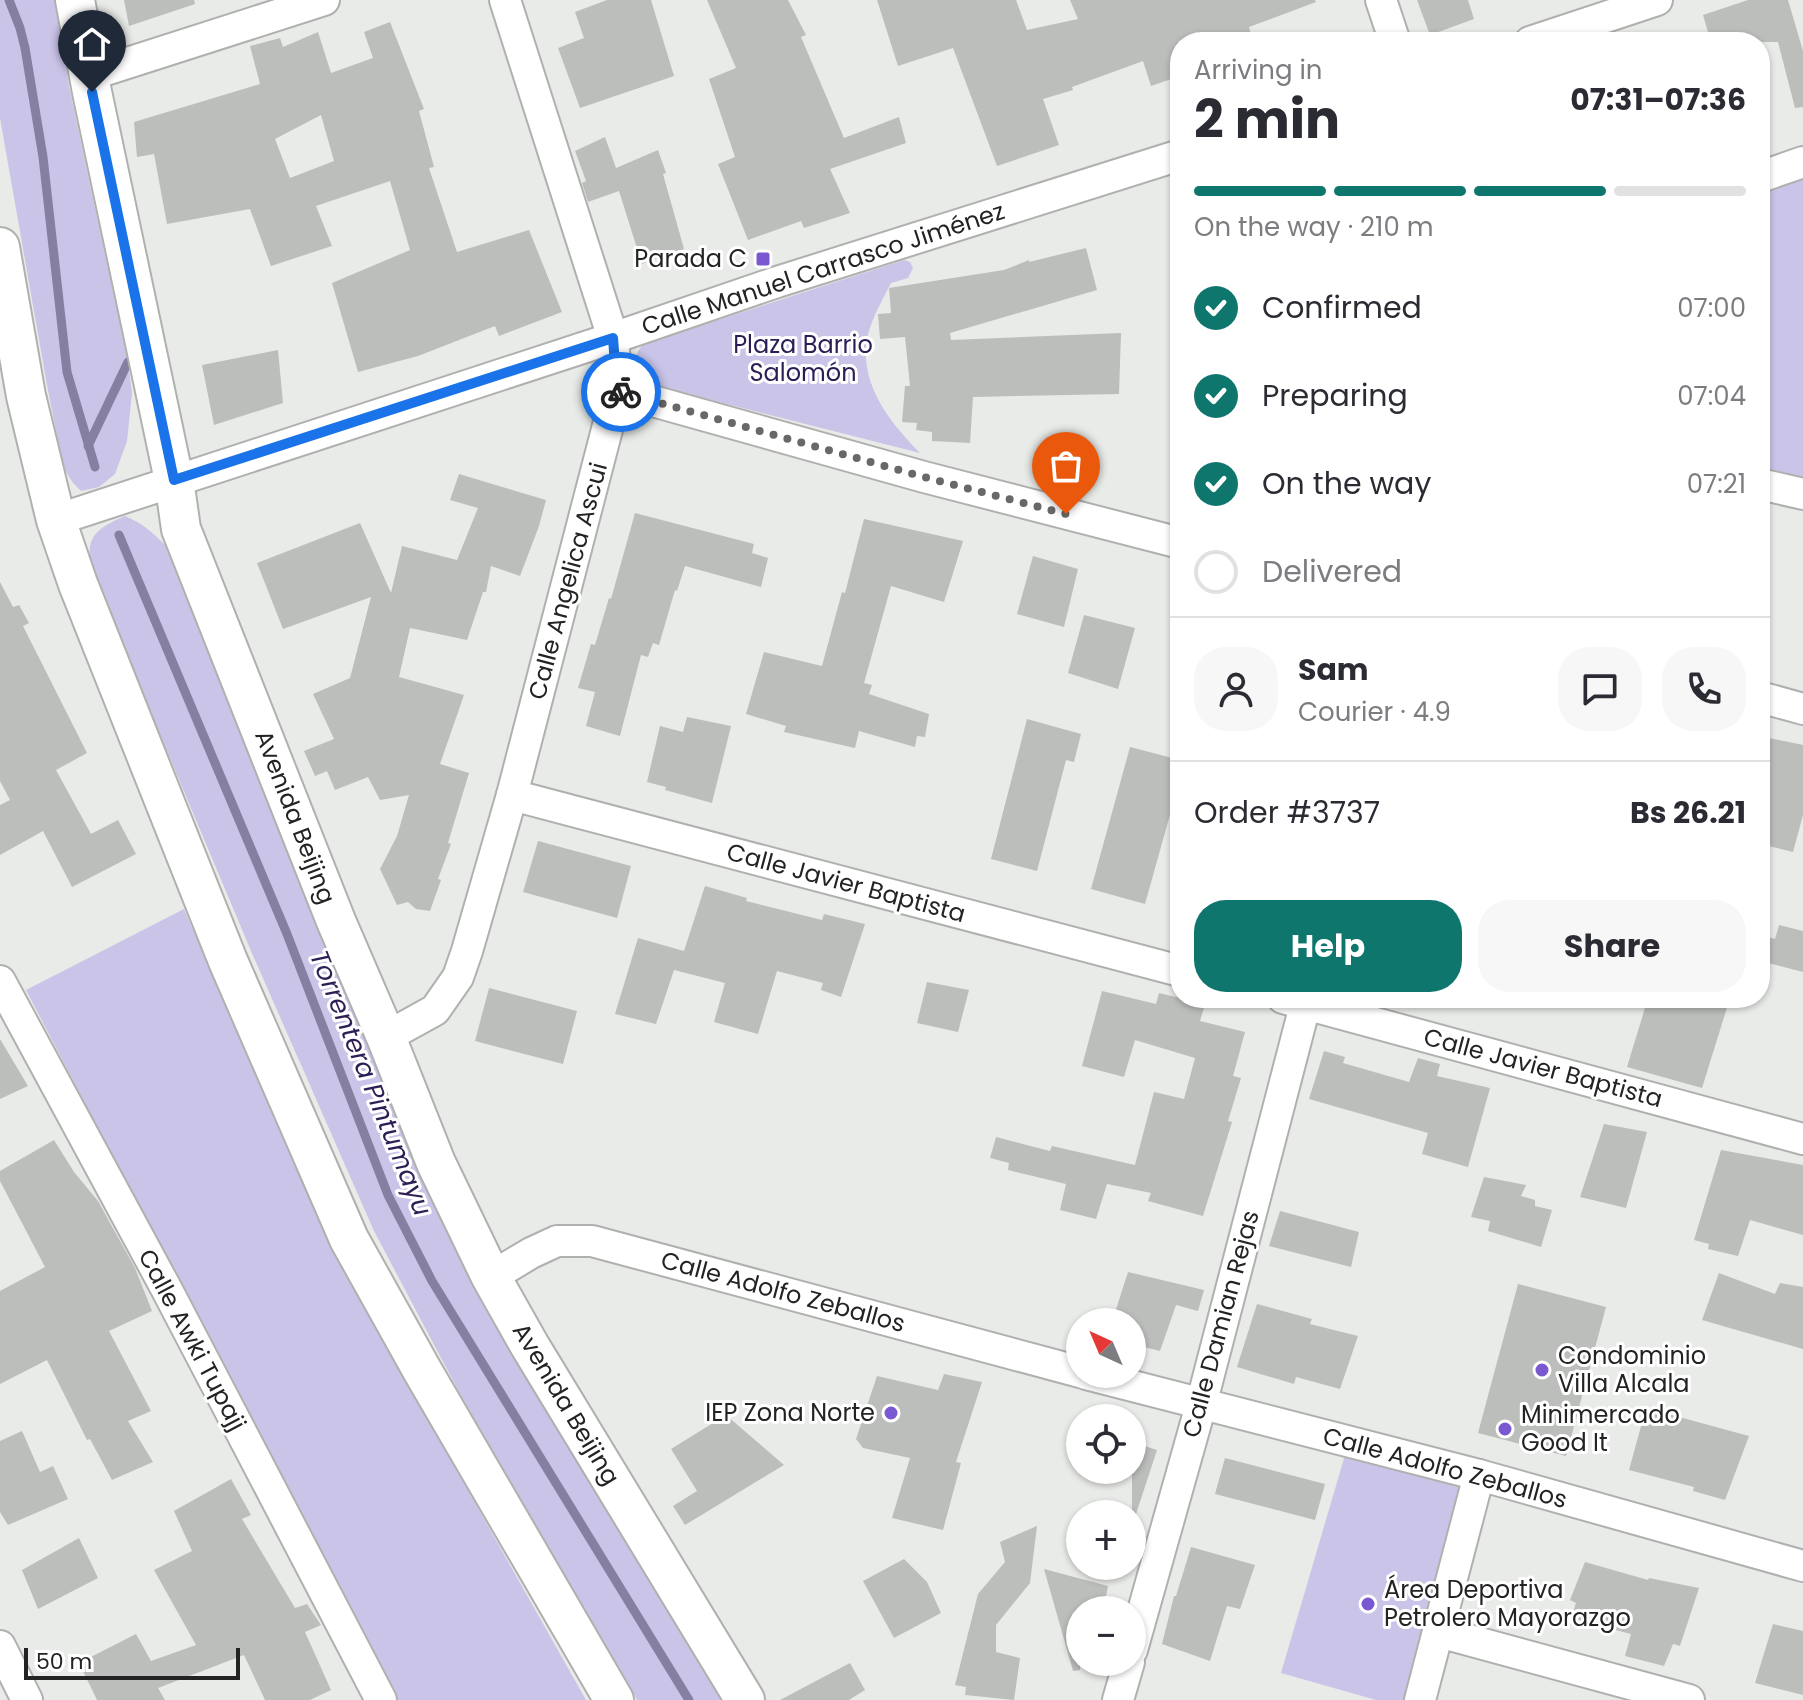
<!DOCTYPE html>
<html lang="en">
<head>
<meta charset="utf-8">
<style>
  :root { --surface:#fff; --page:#f7f7f7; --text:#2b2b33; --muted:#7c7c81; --line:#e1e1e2; --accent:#0f766e }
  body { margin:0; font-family:Poppins,sans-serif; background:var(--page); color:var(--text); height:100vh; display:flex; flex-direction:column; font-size:30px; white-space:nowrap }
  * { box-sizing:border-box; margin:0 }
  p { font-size:26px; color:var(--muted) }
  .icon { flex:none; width:44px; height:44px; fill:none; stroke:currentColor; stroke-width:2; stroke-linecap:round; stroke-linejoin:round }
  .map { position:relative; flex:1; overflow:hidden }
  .sheet { position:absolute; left:1170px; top:32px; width:600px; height:976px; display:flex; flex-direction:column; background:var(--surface); border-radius:32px; box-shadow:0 2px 6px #0004 }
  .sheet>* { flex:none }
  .needle { width:52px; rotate:316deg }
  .buttons { position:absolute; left:1066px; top:1308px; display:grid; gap:16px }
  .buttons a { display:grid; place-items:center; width:80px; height:80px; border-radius:50%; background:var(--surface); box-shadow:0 2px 6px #0004; font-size:40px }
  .scale { position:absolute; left:24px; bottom:20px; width:216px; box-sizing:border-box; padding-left:8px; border:4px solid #222322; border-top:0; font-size:22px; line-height:28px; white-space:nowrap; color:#222322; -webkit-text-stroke:6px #fff; paint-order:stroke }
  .pin { position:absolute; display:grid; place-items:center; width:68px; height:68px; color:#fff; margin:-82px -34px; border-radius:50% 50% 50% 0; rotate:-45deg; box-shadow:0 0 8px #0007 }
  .pin .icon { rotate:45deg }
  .courier { position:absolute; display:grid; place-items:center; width:80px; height:80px; margin:-40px; border:6px solid #1a73e8; border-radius:50%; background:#fff; color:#222; box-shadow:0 2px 10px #0007 }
  .summary em { font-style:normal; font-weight:700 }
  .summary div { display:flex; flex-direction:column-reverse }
  .summary { display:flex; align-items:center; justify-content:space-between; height:136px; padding:0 24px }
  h1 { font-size:52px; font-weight:700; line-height:60px }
  .bar { display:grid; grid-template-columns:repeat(4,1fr); gap:12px 8px; align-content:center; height:96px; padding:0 24px }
  .bar i { height:10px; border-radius:6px; background:var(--line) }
  .bar .selected { background:var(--accent) }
  .bar p { grid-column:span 4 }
  .line { display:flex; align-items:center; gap:20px; padding:0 24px; border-top:2px solid var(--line) }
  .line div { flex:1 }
  .round { display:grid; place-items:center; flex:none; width:84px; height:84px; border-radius:32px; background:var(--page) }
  ol { padding:0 24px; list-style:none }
  li { display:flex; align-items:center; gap:24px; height:88px }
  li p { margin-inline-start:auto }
  li .icon { padding:8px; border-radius:50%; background:var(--accent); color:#fff; stroke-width:4 }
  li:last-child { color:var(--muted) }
  li i { width:44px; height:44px; border:4px solid var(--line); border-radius:50% }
  .cta { display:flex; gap:16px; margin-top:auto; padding:16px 24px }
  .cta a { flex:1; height:92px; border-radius:32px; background:var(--accent); color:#fff; font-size:32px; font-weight:700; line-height:92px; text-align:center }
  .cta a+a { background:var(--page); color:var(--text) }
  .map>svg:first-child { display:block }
  .green { fill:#c9c4e8 }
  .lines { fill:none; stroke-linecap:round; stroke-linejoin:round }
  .stream { stroke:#8580a1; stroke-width:9 }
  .building { fill:#bcbebc; fill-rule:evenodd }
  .minor-casing { stroke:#afb1ae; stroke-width:34 }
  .major-casing { stroke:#afb1ae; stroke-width:42 }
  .minor { stroke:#fff; stroke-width:30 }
  .major { stroke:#fff; stroke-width:38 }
  .done { stroke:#686967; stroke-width:8; stroke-dasharray:0 14.4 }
  .route { stroke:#1a73e8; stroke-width:10 }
  .poi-dot { fill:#7958d2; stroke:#fff; stroke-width:3 }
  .labels { text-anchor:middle; stroke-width:6; stroke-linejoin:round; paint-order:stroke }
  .poi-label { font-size:24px; fill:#222322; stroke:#fff; text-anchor:start }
  .street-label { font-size:24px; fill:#222322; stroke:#fff }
  .park-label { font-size:24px; fill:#2d1d55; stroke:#fff }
  .water-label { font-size:26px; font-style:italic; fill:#2d1e55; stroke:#fff }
</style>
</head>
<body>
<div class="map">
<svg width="1803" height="1700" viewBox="0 0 1803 1700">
  <rect width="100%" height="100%" fill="#e9ebe8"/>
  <g class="green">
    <path d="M0,0H54L70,91L128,362L132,393L127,441L115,474L99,487L81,491L73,483L63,467L47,385L0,118Z"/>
    <path d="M1803,176V484L1760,475V191Z"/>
    <path d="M904,260L910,262L913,268L908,278L891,283C881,303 868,324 866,346C863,390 892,424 920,453L652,385C641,377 629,357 643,345C647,342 651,342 656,340Z"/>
    <path d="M125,516C142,523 152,532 165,545L322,925L723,1700H637L459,1392L374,1231L251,951L93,575C84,540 92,530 125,516Z"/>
    <path d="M184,909L331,1247L586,1700H394L26,990Z"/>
    <path d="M1345,1455L1458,1487L1463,1493L1406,1700H1376L1281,1673Z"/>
  </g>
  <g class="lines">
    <g class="stream">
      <path d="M9,0L20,28L25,48L43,157L67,372L95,467"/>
      <path d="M88,446L128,362"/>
      <path d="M119,535L287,934L388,1195L432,1281L689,1700"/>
    </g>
  </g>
  <g class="building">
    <path d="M124,0H194L195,4L129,26Z"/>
    <path d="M607,0H651L674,76L580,108L558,48L584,38L575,12Z"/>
    <path d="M707,0H788L806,35L801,37L844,138L899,117L906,143L830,169L850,213L804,228L801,221L748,240L718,164L735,157L709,79L736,68Z"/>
    <path d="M877,0H1016L1027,30L1078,19L1070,0H1315L1316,2L1249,27L1253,42H1180V76L1151,86L1143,61L1072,87L1073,90L1043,99L1059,145L997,166L953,48L898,66Z"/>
    <path d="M1417,0H1468L1474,19L1430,35Z"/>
    <path d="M1748,0H1788L1803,51V107L1795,108L1778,42H1718L1716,37L1710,39L1703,15Z"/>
    <path d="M390,22L424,109L419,111L434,167L429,168L457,252L529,230L562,312L499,336L495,326L418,356L358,372L332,283L410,250L390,181L316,206L332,246L271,266L250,209L167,224L154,154L137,157L134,122L260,84L250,46L280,38L283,47L318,32L331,73L373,58L364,32ZM321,115L334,161L290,178L275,139Z"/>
    <path d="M605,137L616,168L658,150L666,173L663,174L684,249L642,264L619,191L588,202L582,183L586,181L575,151Z"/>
    <path d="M1086,248L1097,290L950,333L951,340L1121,333L1119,394L973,397L970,443L932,441V432L916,430L917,423L902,422L905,386H910L905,337L880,339L878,314L891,313L889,288L1004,270L1029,260V262Z"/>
    <path d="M278,350L283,403L214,425L202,365Z"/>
    <path d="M459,474L546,500L539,526L520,576L491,566L486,592H483L467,640L410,628L399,677L464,695L440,764L469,773L448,843L451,844L438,879L441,880L430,911L416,909L408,902L397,905L380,869L397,836L409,795L380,800L368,777L335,790L327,771L315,776L304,751L334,739L313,694L350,678L371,597L283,629L257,563L360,523L391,593L402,546L457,560L478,508L450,500Z"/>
    <path d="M635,513L754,544L752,553L768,558L761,587L685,566L677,591L675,590L659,645L653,643L648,657L641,655L620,736L586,726L595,692L578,688L591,644L595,645L609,598L611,599Z"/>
    <path d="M864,519L963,541L944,602L891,586L864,683L872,685L869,694L929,714L925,737L917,736L915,747L859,731L855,748L784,732L786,726L746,714L764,652L822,666L842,592L845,593Z"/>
    <path d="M1033,556L1078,569L1064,627L1017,614Z"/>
    <path d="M0,582L13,607L19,605L29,623L23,626L87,753L56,770L91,834L118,820L136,854L72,887L43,831L0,855V805L10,800L0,781Z"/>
    <path d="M1084,615L1135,628L1118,689L1068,673Z"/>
    <path d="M687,717L731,726L712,803L665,790L666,787L647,782L660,726L683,732Z"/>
    <path d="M1027,719L1081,734L1074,762L1066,760L1037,871L991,859Z"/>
    <path d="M1764,737L1803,745V815L1793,852L1760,844V752Z"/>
    <path d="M1130,747L1180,760V779L1145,904L1091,889Z"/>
    <path d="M538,841L631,866L617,918L523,892Z"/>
    <path d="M705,886L747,898L746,901L822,920L824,914L865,924L841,997L821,990L823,983L777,971L758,1034L714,1022L725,983L674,970L656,1024L615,1014L638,938L684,951Z"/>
    <path d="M1779,925L1803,931V972L1760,961V935L1775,939Z"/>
    <path d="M927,982L969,990L958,1032L917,1023Z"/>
    <path d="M489,988L577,1011L563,1064L475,1041Z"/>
    <path d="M1102,991L1156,1004L1159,993L1205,1004L1200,1021L1245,1032L1233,1076L1241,1078L1228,1121L1232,1122L1203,1216L1148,1201L1151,1193L1107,1184L1096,1219L1060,1210L1066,1184L1008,1170L1009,1163L990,1158L996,1137L1050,1151L1052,1146L1135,1165L1154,1092L1184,1099L1195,1058L1135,1040L1124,1077L1082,1066Z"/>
    <path d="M1648,998H1730L1702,1088L1627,1067Z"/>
    <path d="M0,1039L28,1086L0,1099Z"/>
    <path d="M1324,1051L1345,1057L1343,1063L1409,1082L1418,1058L1440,1064L1437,1076L1490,1088L1468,1167L1422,1154L1428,1133L1309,1099Z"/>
    <path d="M1604,1124L1647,1132L1626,1208L1580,1197Z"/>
    <path d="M54,1140L74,1172L98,1201L135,1268L152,1311L109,1331L151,1411L128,1421L153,1462L112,1480L90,1439L87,1440L47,1360L0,1384V1291L45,1267L0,1181V1171Z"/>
    <path d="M1721,1150L1803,1165V1235L1750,1220L1738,1256L1708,1249L1709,1244L1694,1240Z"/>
    <path d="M1484,1177L1526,1185L1521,1196L1535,1200V1206L1552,1210L1541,1247L1488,1231L1490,1221L1471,1217Z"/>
    <path d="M1280,1211L1359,1232L1351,1267L1269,1246Z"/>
    <path d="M1128,1272L1204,1290L1198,1311L1176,1305L1160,1351L1132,1344V1322H1112Z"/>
    <path d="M1719,1273L1775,1294L1780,1283L1803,1287V1349L1702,1320Z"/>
    <path d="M1518,1284L1606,1307L1566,1456L1478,1433Z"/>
    <path d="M1257,1304L1312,1319L1310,1324L1358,1336L1340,1389L1296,1377L1294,1384L1237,1367Z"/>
    <path d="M944,1374L982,1382L956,1462L961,1463L943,1530L892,1518L910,1458L863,1448L856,1439L877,1376L938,1390Z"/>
    <path d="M1646,1408L1749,1436L1725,1500L1693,1491L1694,1487L1629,1470Z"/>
    <path d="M726,1415L784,1465L685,1525L673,1506L697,1491L671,1449Z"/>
    <path d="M22,1431L40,1472L53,1466L68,1499L8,1525L0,1512V1441Z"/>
    <path d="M1132,1442L1157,1450L1136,1514L1132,1513Z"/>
    <path d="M1225,1458L1325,1484L1315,1520L1215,1494Z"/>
    <path d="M231,1479L251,1515L242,1519L295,1608L307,1604L321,1625L305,1632L331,1690L310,1700H265L244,1655L158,1688L165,1700H97L79,1663L136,1634L151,1661L196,1645L154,1570L192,1551L174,1511Z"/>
    <path d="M1037,1526L1030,1583L996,1625V1652L1020,1658L1014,1700L965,1695L966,1687L955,1685L978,1594L1005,1562L1000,1542Z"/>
    <path d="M79,1538L98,1578L38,1609L22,1570Z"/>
    <path d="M1191,1547L1255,1565L1240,1609L1227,1606L1210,1661L1162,1644L1174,1596H1176Z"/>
    <path d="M904,1559L927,1582L941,1613L894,1638L863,1581Z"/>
    <path d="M1585,1562L1648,1580L1649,1578L1699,1588L1680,1646L1673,1644L1664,1666L1625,1656L1631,1634L1571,1618L1576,1603L1570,1600Z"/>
    <path d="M1044,1569L1108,1586L1103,1610H1080V1670L1073,1671Z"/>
    <path d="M1773,1624L1803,1631V1695L1755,1683Z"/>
    <path d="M850,1663L865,1690L849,1700H780Z"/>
  </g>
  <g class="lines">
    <g class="minor-casing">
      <g id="minor">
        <path d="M1381,0L1395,42"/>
        <path d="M1530,42L1657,0"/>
        <path d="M90,75L324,0"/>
        <path d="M1760,177L1803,162"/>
        <path d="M617,391L924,477L1180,543"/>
        <path d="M1760,484L1803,494"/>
        <path d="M56,520L613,338L777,282L1180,155"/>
        <path d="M1760,697L1803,709"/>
        <path d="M512,795L1180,971"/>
        <path d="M0,981L167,1290L381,1700"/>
        <path d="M1283,998L1803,1139"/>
        <path d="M386,1037L435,1010L458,977L467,951L512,795L617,391L613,338L505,0"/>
        <path d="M491,1277L531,1253L557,1241H592L1080,1372"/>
        <path d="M1086,1374L1479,1475L1803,1566"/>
        <path d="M1439,1632L1689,1700"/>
        <path d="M0,1646L27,1700"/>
        <path d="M1132,1650L1201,1405L1307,998"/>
        <path d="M1118,1700L1129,1662"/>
        <path d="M1420,1700L1479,1475"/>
      </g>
    </g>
    <g class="major-casing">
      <g id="major">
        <path d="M75,0L92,92L174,480L181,529L336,921L386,1037L436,1163L491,1277L530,1346L745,1700"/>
        <path d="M0,247L26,396L56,520L78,584L228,961L349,1239L422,1370L614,1700"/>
      </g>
    </g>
    <use href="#minor" class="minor"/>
    <use href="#major" class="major"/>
  </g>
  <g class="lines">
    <path class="done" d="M621,392L924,477L1066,514"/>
    <path class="route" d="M92,92L174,480L613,338L617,391L621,392"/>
  </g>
  <g class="poi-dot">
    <rect x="755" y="251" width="16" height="16" rx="4"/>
    <circle cx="1542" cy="1370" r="8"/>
    <circle cx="891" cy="1413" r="8"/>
    <circle cx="1505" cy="1429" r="8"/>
    <circle cx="1368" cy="1604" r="8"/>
  </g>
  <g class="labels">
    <g class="poi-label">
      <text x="747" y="267" text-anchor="end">Parada C</text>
      <text x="1558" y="1364">Condominio<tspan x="1558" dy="28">Villa Alcala</tspan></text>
      <text x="875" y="1421" text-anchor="end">IEP Zona Norte</text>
      <text x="1521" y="1423">Minimercado<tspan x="1521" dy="28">Good It</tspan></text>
      <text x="1384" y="1598">Área Deportiva<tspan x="1384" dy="28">Petrolero Mayorazgo</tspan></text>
    </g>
    <g class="street-label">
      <text transform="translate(823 269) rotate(-18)" y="8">Calle Manuel Carrasco Jiménez</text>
      <text transform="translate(568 581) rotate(-75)" y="8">Calle Angelica Ascui</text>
      <text transform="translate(295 817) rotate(69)" y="8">Avenida Beijing</text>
      <text transform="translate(846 883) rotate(15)" y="8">Calle Javier Baptista</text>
      <text transform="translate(1543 1068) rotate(15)" y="8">Calle Javier Baptista</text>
      <text transform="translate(783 1292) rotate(15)" y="8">Calle Adolfo Zeballos</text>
      <text transform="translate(1221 1324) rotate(-75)" y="8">Calle Damian Rejas</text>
      <text transform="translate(192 1340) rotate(62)" y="8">Calle Awki Tupajj</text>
      <text transform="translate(566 1404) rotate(59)" y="8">Avenida Beijing</text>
      <text transform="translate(1445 1468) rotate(15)" y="8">Calle Adolfo Zeballos</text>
    </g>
    <g class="park-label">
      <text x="803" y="353">Plaza Barrio<tspan x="803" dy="28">Salomón</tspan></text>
    </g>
    <g class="water-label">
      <text transform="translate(371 1083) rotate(68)" y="9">Torrentera Pintumayu</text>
    </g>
  </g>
</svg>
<div class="buttons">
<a><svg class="needle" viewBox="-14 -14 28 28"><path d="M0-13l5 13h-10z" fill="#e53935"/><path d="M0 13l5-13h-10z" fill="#7c7c81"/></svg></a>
<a><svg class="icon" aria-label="locate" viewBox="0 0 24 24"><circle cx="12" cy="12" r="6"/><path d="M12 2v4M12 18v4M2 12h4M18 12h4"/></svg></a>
<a>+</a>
<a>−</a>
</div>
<div class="scale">50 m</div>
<div class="pin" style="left:1066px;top:514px;background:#ea580c"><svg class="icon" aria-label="bag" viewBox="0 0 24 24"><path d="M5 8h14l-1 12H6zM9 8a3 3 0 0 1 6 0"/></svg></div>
<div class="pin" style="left:92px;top:92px;background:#1f2937"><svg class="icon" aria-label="home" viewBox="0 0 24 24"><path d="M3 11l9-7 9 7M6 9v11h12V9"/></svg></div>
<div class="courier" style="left:621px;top:392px"><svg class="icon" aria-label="bike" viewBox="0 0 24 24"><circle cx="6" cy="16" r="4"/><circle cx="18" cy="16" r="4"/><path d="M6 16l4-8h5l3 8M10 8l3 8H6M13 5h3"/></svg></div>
<section class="sheet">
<div class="summary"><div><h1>2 min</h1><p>Arriving in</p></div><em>07:31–07:36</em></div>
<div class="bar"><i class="selected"></i><i class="selected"></i><i class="selected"></i><i></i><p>On the way · 210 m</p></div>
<ol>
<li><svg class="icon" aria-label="check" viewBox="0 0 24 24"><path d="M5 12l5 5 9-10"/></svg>Confirmed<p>07:00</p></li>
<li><svg class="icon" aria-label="check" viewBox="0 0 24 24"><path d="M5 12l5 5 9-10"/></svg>Preparing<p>07:04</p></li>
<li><svg class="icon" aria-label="check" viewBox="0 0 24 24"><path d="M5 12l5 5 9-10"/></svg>On the way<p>07:21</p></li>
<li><i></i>Delivered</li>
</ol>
<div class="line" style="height:144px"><a class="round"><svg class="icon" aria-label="person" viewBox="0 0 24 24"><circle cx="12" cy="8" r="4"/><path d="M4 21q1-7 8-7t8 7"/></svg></a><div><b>Sam</b><p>Courier · 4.9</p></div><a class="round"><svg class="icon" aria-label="chat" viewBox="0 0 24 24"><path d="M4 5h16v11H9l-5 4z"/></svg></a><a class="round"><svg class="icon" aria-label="phone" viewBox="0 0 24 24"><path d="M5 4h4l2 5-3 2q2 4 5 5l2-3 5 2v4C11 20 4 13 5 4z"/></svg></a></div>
<div class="line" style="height:104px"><div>Order #3737</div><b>Bs 26.21</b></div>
<div class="cta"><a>Help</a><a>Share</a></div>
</section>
</div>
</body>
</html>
